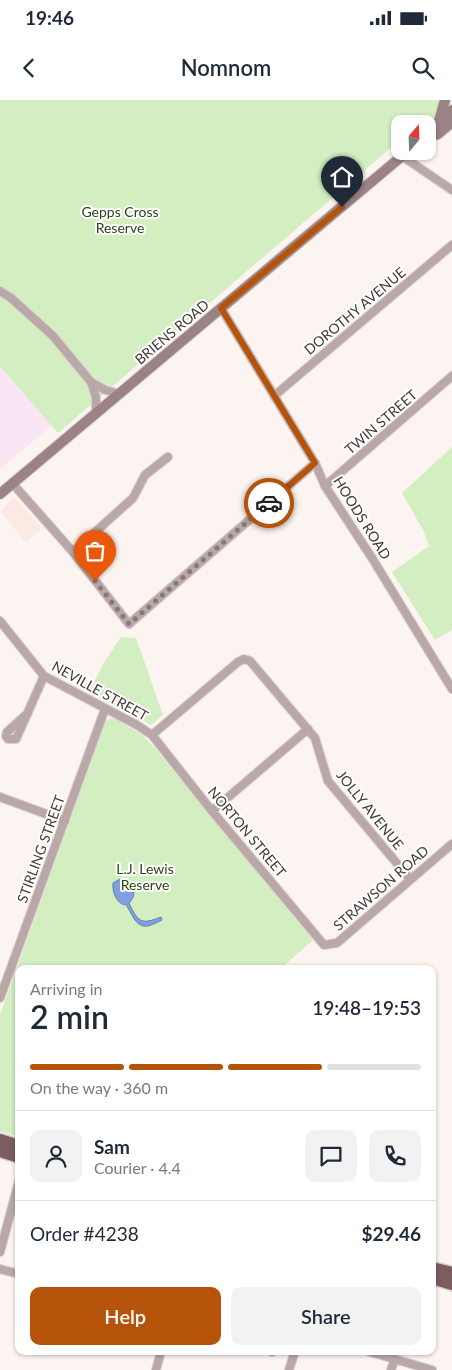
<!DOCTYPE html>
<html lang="en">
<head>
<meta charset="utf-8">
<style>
  :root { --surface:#fff; --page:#f2f2f3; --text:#1f2937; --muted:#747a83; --line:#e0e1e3; --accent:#b45309 }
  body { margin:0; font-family:Lato,sans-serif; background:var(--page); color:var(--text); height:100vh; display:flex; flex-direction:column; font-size:19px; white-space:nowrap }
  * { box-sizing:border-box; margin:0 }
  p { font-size:16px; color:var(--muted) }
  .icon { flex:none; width:28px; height:28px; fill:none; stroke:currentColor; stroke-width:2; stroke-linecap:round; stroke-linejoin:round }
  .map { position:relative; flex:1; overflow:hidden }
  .sheet { position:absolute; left:15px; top:865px; width:421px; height:390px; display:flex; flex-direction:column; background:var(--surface); border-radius:10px; box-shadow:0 1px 4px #0004 }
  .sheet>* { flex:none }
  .needle { width:32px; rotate:19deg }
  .tools { position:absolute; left:391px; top:15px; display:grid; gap:10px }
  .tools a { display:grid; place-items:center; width:45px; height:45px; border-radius:10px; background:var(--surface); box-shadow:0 1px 4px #0004; font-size:25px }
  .pin { position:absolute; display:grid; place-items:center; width:42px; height:42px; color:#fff; margin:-51px -21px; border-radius:50% 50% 50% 0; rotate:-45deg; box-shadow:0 0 5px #0007 }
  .pin .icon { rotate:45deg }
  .courier { position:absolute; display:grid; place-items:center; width:50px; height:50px; margin:-25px; border:4px solid #b45309; border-radius:50%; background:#fff; color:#222; box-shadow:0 1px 6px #0007 }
  .overview em { font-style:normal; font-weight:600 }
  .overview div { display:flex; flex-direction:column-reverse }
  .overview { display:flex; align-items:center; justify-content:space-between; height:85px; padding:0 15px }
  h1 { font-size:32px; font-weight:600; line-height:38px }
  .bar { display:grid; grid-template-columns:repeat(4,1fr); gap:8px 5px; align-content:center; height:60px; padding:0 15px }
  .bar i { height:6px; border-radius:4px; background:var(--line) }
  .bar .current { background:var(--accent) }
  .bar p { grid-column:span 4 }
  .line { display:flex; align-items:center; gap:12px; padding:0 15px; border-top:1px solid var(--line) }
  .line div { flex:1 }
  .round { display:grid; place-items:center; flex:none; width:52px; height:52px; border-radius:10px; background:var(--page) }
  .primary-button { display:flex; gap:10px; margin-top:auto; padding:10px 15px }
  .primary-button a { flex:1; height:58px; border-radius:10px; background:var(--accent); color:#fff; font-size:20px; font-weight:600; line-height:58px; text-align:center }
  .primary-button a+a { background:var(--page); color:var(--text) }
  .status { display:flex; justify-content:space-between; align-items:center; height:35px; padding:0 25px; background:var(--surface); direction:ltr }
  .status svg { height:14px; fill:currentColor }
  header { display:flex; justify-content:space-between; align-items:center; height:65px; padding:0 15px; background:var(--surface); font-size:22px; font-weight:600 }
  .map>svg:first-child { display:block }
  .built { fill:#fce9e2 }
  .education { fill:#fae5f4 }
  .green { fill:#d3eec1 }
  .water { fill:#7e9fe1; stroke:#6d80ac }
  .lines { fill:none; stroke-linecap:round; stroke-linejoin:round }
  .minor-casing { stroke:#d8cecb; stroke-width:10 }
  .secondary-casing { stroke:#d8cecb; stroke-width:12 }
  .trunk-casing { stroke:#d8cecb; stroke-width:15 }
  .minor { stroke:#baa8a9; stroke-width:8 }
  .secondary { stroke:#9b8284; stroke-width:10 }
  .trunk { stroke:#7c5c5f; stroke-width:12 }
  .done { stroke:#867a75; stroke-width:5; stroke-dasharray:0 9 }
  .route { stroke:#b45309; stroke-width:6 }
  .labels { text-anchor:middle; stroke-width:4; stroke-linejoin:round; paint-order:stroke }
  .park-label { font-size:14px; fill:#2b4513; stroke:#fff }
  .street-label { font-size:14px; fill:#463832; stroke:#fff }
</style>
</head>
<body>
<div class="status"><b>19:46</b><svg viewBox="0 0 49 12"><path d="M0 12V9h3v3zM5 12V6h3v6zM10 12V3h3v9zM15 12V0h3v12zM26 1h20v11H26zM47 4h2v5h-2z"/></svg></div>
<header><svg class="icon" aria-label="back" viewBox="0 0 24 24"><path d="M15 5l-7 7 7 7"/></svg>Nomnom<svg class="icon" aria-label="search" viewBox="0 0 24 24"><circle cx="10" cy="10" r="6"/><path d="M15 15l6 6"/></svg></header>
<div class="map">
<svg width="452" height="1270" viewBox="0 0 452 1270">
  <rect width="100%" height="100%" fill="#fcf4f1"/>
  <path class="built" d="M14,397L42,428L26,442L0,411Z"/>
  <path class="education" d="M0,250L69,311L0,369Z"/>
  <g class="green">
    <path d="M0,0H445L428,35V24H400V48L394,45L58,333L0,266Z"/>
    <path d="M452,347V530L435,540L392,472L429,446L423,430L402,393Z"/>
    <path d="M121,537L136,538L163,615L151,625L89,593L103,564Z"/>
    <path d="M110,618L115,619L141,634L155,648L313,840L280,869H19V1037L0,1031V915L105,622Z"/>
  </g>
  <path class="water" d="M120,779C133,781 139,793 129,803C138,822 141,825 161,817L162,820C156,823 149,827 143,826C134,823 132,814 128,808C125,803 127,806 122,804C115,800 112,790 113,783Z"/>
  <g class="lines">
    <g class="minor-casing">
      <g id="minor">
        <path d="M402,56L452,90"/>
        <path d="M0,191L11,198L53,236L91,282L96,297V314"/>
        <path d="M221,208L315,363L325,386L372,458L452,589"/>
        <path d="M91,282L105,290L120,294"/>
        <path d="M274,296L452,145"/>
        <path d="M13,384L73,452L129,524L315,363"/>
        <path d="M325,386L452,276"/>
        <path d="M73,452L133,398L145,375L168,357"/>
        <path d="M0,521L44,576L137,625L152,635L212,711L324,845L337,843L452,744"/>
        <path d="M28,613L7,632L6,636L8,639H16L44,576"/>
        <path d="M152,635L238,562L244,559L250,561L315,638L328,681L410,779"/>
        <path d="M0,697L65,721"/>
        <path d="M212,711L308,629"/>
        <path d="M0,898L105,609"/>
        <path d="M0,1152L19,1081"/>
        <path d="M0,1169L19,1174"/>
        <path d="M271,1251L272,1252"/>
        <path d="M367,1251L432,1270"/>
        <path d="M156,1270L161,1251"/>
        <path d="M289,1270L295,1251"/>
        <path d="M391,1270L395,1259"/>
      </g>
    </g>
    <g class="secondary-casing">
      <g id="secondary">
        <path d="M439,21L445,0"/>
        <path d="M428,35L432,28L452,10"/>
        <path d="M428,36L438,34L452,22"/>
        <path d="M0,394L408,51"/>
      </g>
    </g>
    <g class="trunk-casing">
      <g id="trunk">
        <path d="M0,1040L19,1046"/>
        <path d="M0,1051L19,1057"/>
        <path d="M432,1168L452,1173"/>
        <path d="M432,1178L452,1184"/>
      </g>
    </g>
    <use href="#minor" class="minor"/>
    <use href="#secondary" class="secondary"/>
    <use href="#trunk" class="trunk"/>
  </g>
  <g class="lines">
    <path class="done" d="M95,481L129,524L269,403"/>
    <path class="route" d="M269,403L315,363L221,208L342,107"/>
  </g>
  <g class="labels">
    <g class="park-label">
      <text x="120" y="117">Gepps Cross<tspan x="120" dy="16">Reserve</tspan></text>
      <text x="145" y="774">L.J. Lewis<tspan x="145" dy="16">Reserve</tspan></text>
    </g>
    <g class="street-label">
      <text transform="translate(355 211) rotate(-40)" y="5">DOROTHY AVENUE</text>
      <text transform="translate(172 232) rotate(-40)" y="5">BRIENS ROAD</text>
      <text transform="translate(381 322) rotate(-41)" y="5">TWIN STREET</text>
      <text transform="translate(362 418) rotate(58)" y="5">HOODS ROAD</text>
      <text transform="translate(100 591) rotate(29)" y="5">NEVILLE STREET</text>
      <text transform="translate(370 710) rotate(51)" y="5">JOLLY AVENUE</text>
      <text transform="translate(247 732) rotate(50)" y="5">NORTON STREET</text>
      <text transform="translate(41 749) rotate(-70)" y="5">STIRLING STREET</text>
      <text transform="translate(381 788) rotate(-41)" y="5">STRAWSON ROAD</text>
    </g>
  </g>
</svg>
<div class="tools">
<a><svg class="needle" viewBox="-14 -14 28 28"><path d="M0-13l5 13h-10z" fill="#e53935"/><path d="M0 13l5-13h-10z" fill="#747a83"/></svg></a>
</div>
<div class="pin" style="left:95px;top:481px;background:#ea580c"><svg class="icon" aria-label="bag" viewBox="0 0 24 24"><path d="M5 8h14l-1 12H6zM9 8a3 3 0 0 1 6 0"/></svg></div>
<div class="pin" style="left:342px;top:107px;background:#1f2937"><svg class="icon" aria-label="home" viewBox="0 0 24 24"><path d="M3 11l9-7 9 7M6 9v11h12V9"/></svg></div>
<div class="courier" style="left:269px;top:403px"><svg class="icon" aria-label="car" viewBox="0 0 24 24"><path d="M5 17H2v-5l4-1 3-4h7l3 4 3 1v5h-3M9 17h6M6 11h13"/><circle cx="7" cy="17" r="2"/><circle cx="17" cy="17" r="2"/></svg></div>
<section class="sheet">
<div class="overview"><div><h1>2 min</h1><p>Arriving in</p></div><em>19:48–19:53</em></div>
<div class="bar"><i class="current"></i><i class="current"></i><i class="current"></i><i></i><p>On the way · 360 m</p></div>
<div class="line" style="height:90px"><a class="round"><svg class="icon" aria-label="person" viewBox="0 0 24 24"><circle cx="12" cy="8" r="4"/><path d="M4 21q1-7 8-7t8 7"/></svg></a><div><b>Sam</b><p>Courier · 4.4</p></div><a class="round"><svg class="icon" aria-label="chat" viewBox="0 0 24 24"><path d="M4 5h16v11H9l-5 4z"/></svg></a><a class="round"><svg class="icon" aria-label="phone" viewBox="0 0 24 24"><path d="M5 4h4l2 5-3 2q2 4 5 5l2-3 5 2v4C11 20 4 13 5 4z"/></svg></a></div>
<div class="line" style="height:65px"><div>Order #4238</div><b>$29.46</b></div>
<div class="primary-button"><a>Help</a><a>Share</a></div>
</section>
</div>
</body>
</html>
